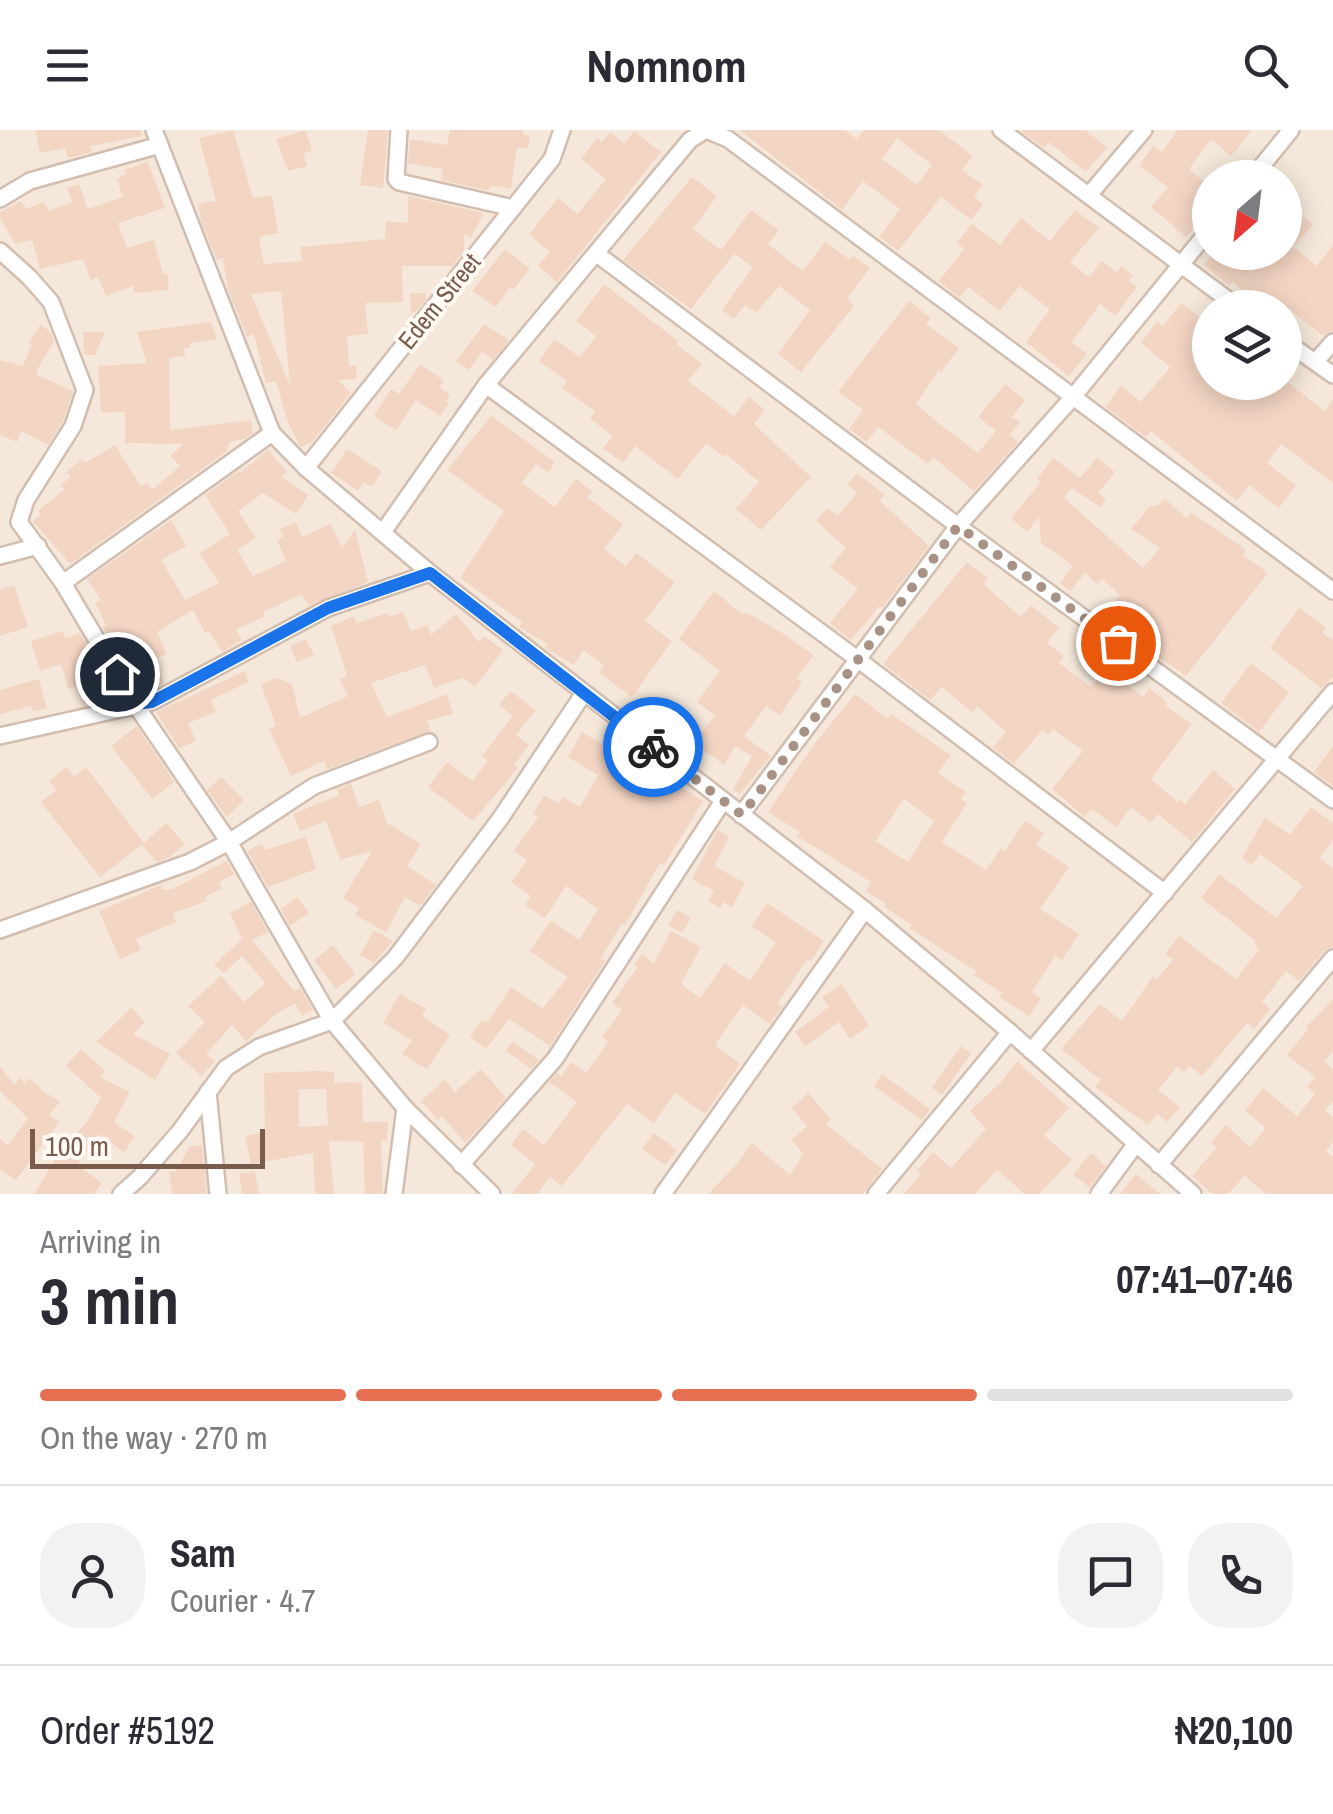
<!DOCTYPE html>
<html lang="en">
<head>
<meta charset="utf-8">
<style>
  :root { --surface:#fff; --page:#f2f2f3; --text:#2b2b33; --muted:#7c7c81; --line:#e1e1e2; --accent:#e76f51 }
  body { margin:0; font-family:"Archivo Narrow",sans-serif; background:var(--page); color:var(--text); height:100vh; display:flex; flex-direction:column; font-size:38px; white-space:nowrap }
  * { box-sizing:border-box; margin:0 }
  p { font-size:32px; color:var(--muted) }
  .icon { flex:none; width:55px; height:55px; fill:none; stroke:currentColor; stroke-width:2; stroke-linecap:round; stroke-linejoin:round }
  .map { position:relative; height:1064px; overflow:hidden }
  .drawer { display:flex; flex-direction:column; background:var(--surface); flex:1 }
  .drawer>* { flex:none }
  .needle { width:65px; rotate:208deg }
  .buttons { position:absolute; left:1192px; top:30px; display:grid; gap:20px }
  .buttons a { display:grid; place-items:center; width:110px; height:110px; border-radius:50%; background:var(--surface); box-shadow:0 5px 25px #0003; font-size:50px }
  .scale { position:absolute; left:30px; bottom:25px; width:235px; box-sizing:border-box; padding-left:10px; border:5px solid #7a5c4d; border-top:0; font-size:28px; line-height:35px; white-space:nowrap; color:#7a5c4d; -webkit-text-stroke:8px #fffaf3; paint-order:stroke }
  .pin { position:absolute; display:grid; place-items:center; width:85px; height:85px; color:#fff; margin:-42px; border:5px solid #fff; border-radius:50%; box-shadow:0 2px 10px #0007 }
  .courier { position:absolute; display:grid; place-items:center; width:100px; height:100px; margin:-50px; border:8px solid #1a73e8; border-radius:50%; background:#fff; color:#222; box-shadow:0 2px 12px #0007 }
  .head em { font-style:normal; font-weight:700 }
  .head div { display:flex; flex-direction:column-reverse }
  .head { display:flex; align-items:center; justify-content:space-between; height:170px; padding:0 40px }
  h1 { font-size:65px; font-weight:700; line-height:75px }
  .bar { display:grid; grid-template-columns:repeat(4,1fr); gap:15px 10px; align-content:center; height:120px; padding:0 40px }
  .bar i { height:12px; border-radius:8px; background:var(--line) }
  .bar .active { background:var(--accent) }
  .bar p { grid-column:span 4 }
  .line { display:flex; align-items:center; gap:25px; padding:0 40px; border-top:2px solid var(--line) }
  .line div { flex:1 }
  .round { display:grid; place-items:center; flex:none; width:105px; height:105px; border-radius:40px; background:var(--page) }
  header { display:flex; justify-content:space-between; align-items:center; height:130px; padding:0 40px; background:var(--surface); font-size:45px; font-weight:700 }
  .map>svg:first-child { display:block }
  .residential { fill:#f5e8da; fill-rule:evenodd }
  .building { fill:#f3d5c3; fill-rule:evenodd }
  .lines { fill:none; stroke-linecap:round; stroke-linejoin:round }
  .minor-casing { stroke:#d1beb0; stroke-width:20 }
  .minor { stroke:#fff; stroke-width:15 }
  .done { stroke:#a89285; stroke-width:10; stroke-dasharray:0 18 }
  .route { stroke:#1a73e8; stroke-width:12 }
  .labels { text-anchor:middle; stroke-width:8; stroke-linejoin:round; paint-order:stroke }
  .street-label { font-size:25px; fill:#7a5c4d; stroke:#fffaf3 }
</style>
</head>
<body>
<header><svg class="icon" aria-label="menu" viewBox="0 0 24 24"><path d="M4 6h16M4 12h16M4 18h16"/></svg>Nomnom<svg class="icon" aria-label="search" viewBox="0 0 24 24"><circle cx="10" cy="10" r="6"/><path d="M15 15l6 6"/></svg></header>
<div class="map">
<svg width="1333" height="1064" viewBox="0 0 1333 1064">
  <rect width="100%" height="100%" fill="#fdf6ec"/>
  <path class="residential" d="M0,0H1333V1064H0ZM1210,48H1285V122H1210ZM1210,178H1285V252H1210Z"/>
  <g class="building">
    <path d="M35,0H141L142,6L90,16L92,22L68,28L65,18L40,23Z"/>
    <path d="M233,0L253,68L272,65L278,103L259,107L264,134L302,131L300,117L385,109L386,91L408,93V66L484,83L471,107L464,104V122L452,136H402L403,172L365,173L368,204L347,206L349,236L356,235L357,249L338,250L351,263L312,312L301,317L288,293L276,251L266,253L254,204L247,207L228,160L223,128L217,130L201,91L198,74L216,71L199,8ZM281,161L290,255L251,164Z"/>
    <path d="M306,0L312,21L304,23L307,36L288,41L276,9Z"/>
    <path d="M368,0H388L383,58L360,55Z"/>
    <path d="M450,0H523V4L530,6L528,19L517,17L511,58L490,56L489,61L441,50L443,39L408,33L410,9L447,15Z"/>
    <path d="M740,0H845L857,9L864,0H939L973,26L962,40L983,55L974,67L983,74L971,90L941,67L898,121L879,107L900,79L863,51L842,80ZM897,8L932,35L917,55L882,29Z"/>
    <path d="M1020,0H1085L1107,17L1086,42L1049,12L1044,18Z"/>
    <path d="M1178,0H1252L1231,26L1211,9L1189,39L1210,57V79L1186,107L1151,77L1168,57L1139,36L1153,16L1162,22Z"/>
    <path d="M634,1L661,22L557,152L538,136L550,122L529,104L558,68L578,84L606,49L581,29L597,8L602,12L610,2L624,14Z"/>
    <path d="M148,32L165,78L118,93L127,118L154,110L163,144L167,143L169,160L134,163L133,156L106,166L98,147L91,150L83,129L40,139L32,110L15,114L0,88V82L21,71L26,79L44,72L48,81L72,72L67,58L79,54L88,79L123,67L117,49L126,44L124,40Z"/>
    <path d="M692,47L717,66L693,99L721,120L751,80L779,100L768,114L803,141L825,112L850,130L853,126L870,138L848,167L853,177L801,242L778,224L810,180L779,156L756,183L745,175L734,189L722,180L753,137L734,124L691,179L623,130Z"/>
    <path d="M1285,72L1313,94L1294,117L1317,136L1333,115V201L1323,206L1288,178H1264L1233,152L1229,156L1204,135L1214,122H1285Z"/>
    <path d="M1075,80L1099,98L1070,132L1089,147L1102,131L1116,142L1121,136L1133,146L1129,151L1137,157L1115,186L1100,174L1072,212L1087,224L1069,246L1026,212L1050,179L1019,156L1000,181L968,157L959,168L939,151L964,119L957,113L972,94L1000,115L1021,88L1050,111Z"/>
    <path d="M505,119L530,139L513,160L510,157L496,177L472,161Z"/>
    <path d="M604,154L678,211L676,214L702,234L688,251L734,286L749,267L765,280L754,294L811,347L761,400L736,379L759,352L726,324L724,327L706,313L678,349L635,316L623,333L603,318L613,306L590,289L595,281L562,258L567,251L539,231L554,209L580,227L596,206L576,191Z"/>
    <path d="M410,163H425L426,170L416,182L411,183Z"/>
    <path d="M909,171L931,188L926,194L959,218L941,242L939,240L916,274L942,296L978,323L996,301L978,287L1005,254L1025,270L1012,287L1020,292L1010,305L1018,312L974,361L933,327L928,334L878,297L867,312L849,299L863,280L838,262Z"/>
    <path d="M1181,173L1210,195V252H1288L1324,281L1333,269V353L1281,314L1267,333L1296,355L1279,378L1249,355L1237,371L1151,301L1146,307L1105,277L1121,256L1141,272L1170,237L1141,213L1157,191L1163,196Z"/>
    <path d="M211,192L217,209L190,213V218H184L185,226L169,228L170,300L251,290L253,303L244,309L229,312L227,321L70,434L33,391L41,384L38,381L65,359L61,355L71,347L66,342L82,329L85,333L115,315L141,357L147,352L152,360L180,336L170,326L184,314L125,313V282L101,283L98,236L147,233L137,202Z"/>
    <path d="M484,194L509,210L493,230L482,222L469,240L456,231Z"/>
    <path d="M40,195L50,201L54,211L37,240V245L73,261L63,291L48,315L21,301L17,312L0,305V230L23,236L32,214L29,213Z"/>
    <path d="M83,202H105L95,225H84Z"/>
    <path d="M420,234L444,251L439,257L450,265L446,271L449,273L440,286L416,270L396,300L374,286L391,259L399,264Z"/>
    <path d="M491,286L555,332L548,342L536,334L522,353L555,377L576,349L592,361L587,367L623,394L604,419L626,436L636,423L675,452L645,491L672,511L632,567L599,543L604,535L583,520L574,535L545,518L547,514L519,497L522,492L460,448L504,381L447,340Z"/>
    <path d="M347,319L382,341L372,357L364,352L358,361L331,343Z"/>
    <path d="M268,320L287,342L281,347L308,365L296,384L263,363L238,381L256,408L237,420L253,446L286,431L277,410L283,407L280,399L296,392L302,407L331,394L342,418L355,399L368,452L309,476L302,464L263,482L265,486L236,500L242,510L222,522L209,501L205,503L193,480L157,502L167,524L150,531L165,553L143,562L102,496L106,495L95,473L101,470L87,449L171,390L186,416L161,430L185,470L219,453L200,423L230,404L205,365L238,341L241,342Z"/>
    <path d="M1053,328L1080,348L1097,328L1115,342L1098,363L1106,369L1100,377L1072,358L1064,368L1143,438L1160,418L1131,399L1150,376H1156L1165,369L1187,388L1191,382L1246,420L1243,425L1268,443L1186,546L1131,508L1135,504L1107,481L1120,465L1102,449L1097,454L1085,443L1070,461L1060,453L1073,436L1041,413L1039,387L1027,402L1011,388L1041,352L1037,349Z"/>
    <path d="M857,343L885,365L880,371L929,416L882,478L879,476L851,510L830,493L858,459L830,437L846,418L816,391L828,378L838,386L857,363L847,354Z"/>
    <path d="M967,432L988,448L983,454L1021,487L1031,475L1059,498L1047,513L1064,526L1059,533L1091,557L1106,538L1143,567L1149,558L1167,572L1165,575L1192,594L1151,649L1178,672L1180,669L1185,674L1213,640L1235,659L1192,712L1158,684L1150,693L1131,677L1116,697L1092,679L1085,687L1052,659L1083,621L1053,599L1048,605L1042,600L1014,634L993,618L1006,602L977,576L972,582L942,557L930,570L883,534Z"/>
    <path d="M14,455L28,497L0,506V460Z"/>
    <path d="M714,461L743,485L745,482L779,501L814,525L797,548L802,552L780,585L766,576L744,606L771,626L740,664L733,660L752,626L735,616L724,635L694,613L715,585L697,572L720,541L679,509Z"/>
    <path d="M1299,478L1326,498L1322,503L1333,510V547L1321,558L1270,518Z"/>
    <path d="M403,482L411,501L427,495L431,505L456,484L479,512L484,506L503,520L475,557L463,548L434,558L425,535L371,553L387,587L447,564L453,584L427,591L431,601L327,639L324,631L291,646L269,599L276,596L261,554L277,548L292,554L300,588L348,566L340,549L347,546L331,496L354,486L357,493L387,483L388,487Z"/>
    <path d="M63,501L65,508L80,503L105,546L68,559L61,534L40,541L31,511Z"/>
    <path d="M306,509L314,525L297,532L290,516Z"/>
    <path d="M1251,533L1289,562L1259,602L1221,573Z"/>
    <path d="M245,541L248,552L211,570L216,582L188,593L196,611L179,618L156,582Z"/>
    <path d="M39,549L47,578L33,582L31,576L0,584V560Z"/>
    <path d="M510,561L536,580L516,605L529,615L514,635L518,638L473,691L428,657L447,632L473,651L488,630L482,626L513,586L499,575Z"/>
    <path d="M855,564L887,588L891,584L951,625L938,643L966,662L961,669L967,673L942,712L986,740L1001,718L1005,721L1025,691L1044,703L1036,715L1069,737L1040,779L1079,804L1062,830L1055,826L1032,862L1041,868L1029,886L999,867L1002,863L974,845L976,841L909,798L912,795L884,777L886,774L866,761L871,752L797,706L800,702L768,682L812,617ZM904,669L934,691L908,732L876,711Z"/>
    <path d="M137,596L174,652L152,669L111,616Z"/>
    <path d="M582,602L647,642L649,638L703,671L664,735L660,733L625,795L622,793L601,828L605,831L550,916L509,889L486,919L470,907L482,890L487,893L511,857L543,878L568,847L530,821L551,791L579,810L598,779L566,756L545,788L525,775L531,766L511,752L527,730L514,721L538,687L533,684L544,665L559,674L563,667L580,677L598,645L568,627Z"/>
    <path d="M1333,616V656L1314,642Z"/>
    <path d="M67,637L74,646L86,637L144,713L100,747L41,672L56,660L49,651Z"/>
    <path d="M221,647L244,670L227,687L207,660Z"/>
    <path d="M351,654L359,677L379,670L387,693L421,714L407,736L436,755L420,776L405,767L386,802L355,785L359,778L343,768L372,721L340,730L326,691L300,701L293,684L339,665L337,659Z"/>
    <path d="M1311,677L1333,693V710L1320,728L1333,738V816L1324,821L1299,851L1286,841L1262,872L1270,879L1254,899L1247,893L1202,946L1189,936L1184,942L1177,937L1158,960L1180,977L1167,992L1157,984L1148,995L1095,957L1101,950L1061,919L1100,874L1122,891L1153,846L1156,850L1173,830L1165,824L1179,806L1236,849L1259,819L1254,814L1256,811L1201,768L1219,744L1276,788L1303,756L1260,724L1252,735L1242,728L1265,687L1290,705Z"/>
    <path d="M166,693L185,714L170,727L157,732L142,715Z"/>
    <path d="M717,700L729,707L714,736L745,753L732,777L723,772L720,778L708,771L714,761L692,749Z"/>
    <path d="M306,707L316,739L268,757L247,721L262,714L265,720Z"/>
    <path d="M227,731L234,744L219,752L222,758L205,767L207,771L173,783L176,792L136,809L141,820L120,829L99,781L161,755L163,760L172,759Z"/>
    <path d="M297,767L309,783L290,796L281,779Z"/>
    <path d="M251,772L268,802L252,810L294,861L300,858L313,880L302,886L295,873L276,884L246,911L232,895L206,924L215,931L201,946L176,923L205,892L188,876L221,846L244,872L265,853L242,826L224,843L214,835L242,809L230,783Z"/>
    <path d="M767,773L824,811L811,831L807,829L778,873L782,877L770,894L743,875L716,913L717,917L740,934L705,984L675,963L654,993L627,974L562,1056L550,1047L537,1064H512L535,1034L511,1015L523,999L544,1015L577,972L549,952L557,943L561,946L571,932L586,943L608,912L602,907L622,880L612,873L638,837L634,835L642,824L654,833L671,801L701,817L681,854L700,868L725,833L750,851L776,812L752,796Z"/>
    <path d="M677,780L691,788L682,803L668,795Z"/>
    <path d="M374,800L393,811L374,833L360,825Z"/>
    <path d="M333,815L355,844L336,859L314,830Z"/>
    <path d="M841,854L869,896L850,909L839,892L805,916L795,902L829,877L822,867Z"/>
    <path d="M400,864L426,879L422,886L450,905L427,939L402,924L412,910L383,893Z"/>
    <path d="M1333,869V922L1324,931L1333,940V971L1325,980L1333,988V1012L1326,1021L1333,1027V1064H1266L1245,1046L1228,1064H1212L1192,1046L1217,1017L1211,1012L1226,995L1250,1017L1266,998L1245,981L1263,958L1297,986L1315,964L1307,957L1315,947L1287,925L1308,899L1306,897Z"/>
    <path d="M131,878L145,892L133,904L170,924L155,950L96,912Z"/>
    <path d="M512,912L539,930L531,939L506,921Z"/>
    <path d="M961,916L971,923L942,965L932,958Z"/>
    <path d="M81,919L105,941L100,947L130,962L114,992L135,1006L124,1022L98,1004L77,1035L102,1053L94,1064H34L72,1003L75,1005L87,992L101,968L66,936Z"/>
    <path d="M1017,931L1069,978L1044,1005L1072,1030L1039,1064H1025L997,1040L975,1064H904L921,1044L917,1041L933,1022L951,1038L986,999L970,981L1000,953Z"/>
    <path d="M0,936L14,955L20,948L25,953L29,948L48,966L49,964L60,972L49,985L59,992L16,1050L0,1039V1009L8,1015L28,988L0,961Z"/>
    <path d="M481,939L506,968L465,1013L442,986L438,990L421,971L445,950L455,962Z"/>
    <path d="M316,941L334,942V953L362,952L363,992H388L387,1011H381L383,1064H365L363,1012L329,1011L334,1064H315L313,1023L251,1034L245,1006L265,1002L264,943ZM299,959H326L328,995L299,997Z"/>
    <path d="M882,944L930,979L922,990L874,956Z"/>
    <path d="M808,963L831,989L826,994L882,1039L863,1064H708L737,1034L752,1013L790,1045L803,1024L791,1010L807,996L792,978Z"/>
    <path d="M654,1003L677,1020L665,1035L642,1019Z"/>
    <path d="M202,1015L207,1064H172L169,1041L176,1042L189,1017Z"/>
    <path d="M1091,1023L1106,1036L1090,1058L1073,1044Z"/>
    <path d="M255,1041L259,1064H242L239,1044Z"/>
    <path d="M1136,1044L1160,1064H1120Z"/>
  </g>
  <g class="lines">
    <g class="minor-casing">
      <g id="minor">
        <path d="M154,0L272,303L306,338L430,443L865,780L1010,902L1193,1064"/>
        <path d="M399,0L396,49L399,52L513,78"/>
        <path d="M1001,0L1239,178"/>
        <path d="M1252,48L1291,0"/>
        <path d="M1089,65L1144,0"/>
        <path d="M0,69L30,51L160,15"/>
        <path d="M0,121L29,147L51,172L85,260L73,296L26,370L19,392L63,453"/>
        <path d="M597,124L958,396L1333,670"/>
        <path d="M1285,211L1333,245"/>
        <path d="M1315,232L1333,212"/>
        <path d="M486,255L856,528L1165,763"/>
        <path d="M272,303L63,453L135,574L229,712L332,891L405,978L492,1064"/>
        <path d="M306,338L552,29L562,0"/>
        <path d="M383,402L486,255L690,10L706,0L728,9L1333,461"/>
        <path d="M0,426L38,416"/>
        <path d="M0,606L152,572L328,478L430,443"/>
        <path d="M741,685L958,396L1073,267L1210,99"/>
        <path d="M0,800L190,732L229,712L314,656L429,612"/>
        <path d="M1031,921L1333,562"/>
        <path d="M208,962L218,1064"/>
        <path d="M461,1035L555,929L723,671"/>
        <path d="M1159,1035L1333,828"/>
        <path d="M121,1064L140,1047L180,1001L226,938L259,917L332,891L395,828L500,689L584,563"/>
        <path d="M394,1064L405,978"/>
        <path d="M663,1064L865,780"/>
        <path d="M876,1064L1010,902"/>
        <path d="M1099,1064L1135,1015"/>
      </g>
    </g>
    <use href="#minor" class="minor"/>
  </g>
  <g class="lines">
    <path class="done" d="M653,617L742,685L958,396L1118,513"/>
    <path class="route" d="M117,544L135,574L152,572L328,478L430,443L653,617"/>
  </g>
  <g class="labels">
    <g class="street-label">
      <text transform="translate(439 171) rotate(-51)" y="9">Edem Street</text>
    </g>
  </g>
</svg>
<div class="buttons">
<a><svg class="needle" viewBox="-14 -14 28 28"><path d="M0-13l5 13h-10z" fill="#e53935"/><path d="M0 13l5-13h-10z" fill="#7c7c81"/></svg></a>
<a><svg class="icon" aria-label="layers" viewBox="0 0 24 24"><path d="M12 4l9 5-9 5-9-5zM3 14l9 5 9-5"/></svg></a>
</div>
<div class="scale">100 m</div>
<div class="pin" style="left:1118px;top:513px;background:#ea580c"><svg class="icon" aria-label="bag" viewBox="0 0 24 24"><path d="M5 8h14l-1 12H6zM9 8a3 3 0 0 1 6 0"/></svg></div>
<div class="pin" style="left:117px;top:544px;background:#1f2937"><svg class="icon" aria-label="home" viewBox="0 0 24 24"><path d="M3 11l9-7 9 7M6 9v11h12V9"/></svg></div>
<div class="courier" style="left:653px;top:617px"><svg class="icon" aria-label="bike" viewBox="0 0 24 24"><circle cx="6" cy="16" r="4"/><circle cx="18" cy="16" r="4"/><path d="M6 16l4-8h5l3 8M10 8l3 8H6M13 5h3"/></svg></div>
</div>
<section class="drawer">
<div class="head"><div><h1>3 min</h1><p>Arriving in</p></div><em>07:41–07:46</em></div>
<div class="bar"><i class="active"></i><i class="active"></i><i class="active"></i><i></i><p>On the way · 270 m</p></div>
<div class="line" style="height:180px"><a class="round"><svg class="icon" aria-label="person" viewBox="0 0 24 24"><circle cx="12" cy="8" r="4"/><path d="M4 21q1-7 8-7t8 7"/></svg></a><div><b>Sam</b><p>Courier · 4.7</p></div><a class="round"><svg class="icon" aria-label="chat" viewBox="0 0 24 24"><path d="M4 5h16v11H9l-5 4z"/></svg></a><a class="round"><svg class="icon" aria-label="phone" viewBox="0 0 24 24"><path d="M5 4h4l2 5-3 2q2 4 5 5l2-3 5 2v4C11 20 4 13 5 4z"/></svg></a></div>
<div class="line" style="height:130px"><div>Order #5192</div><b>₦20,100</b></div>
</section>
</body>
</html>
